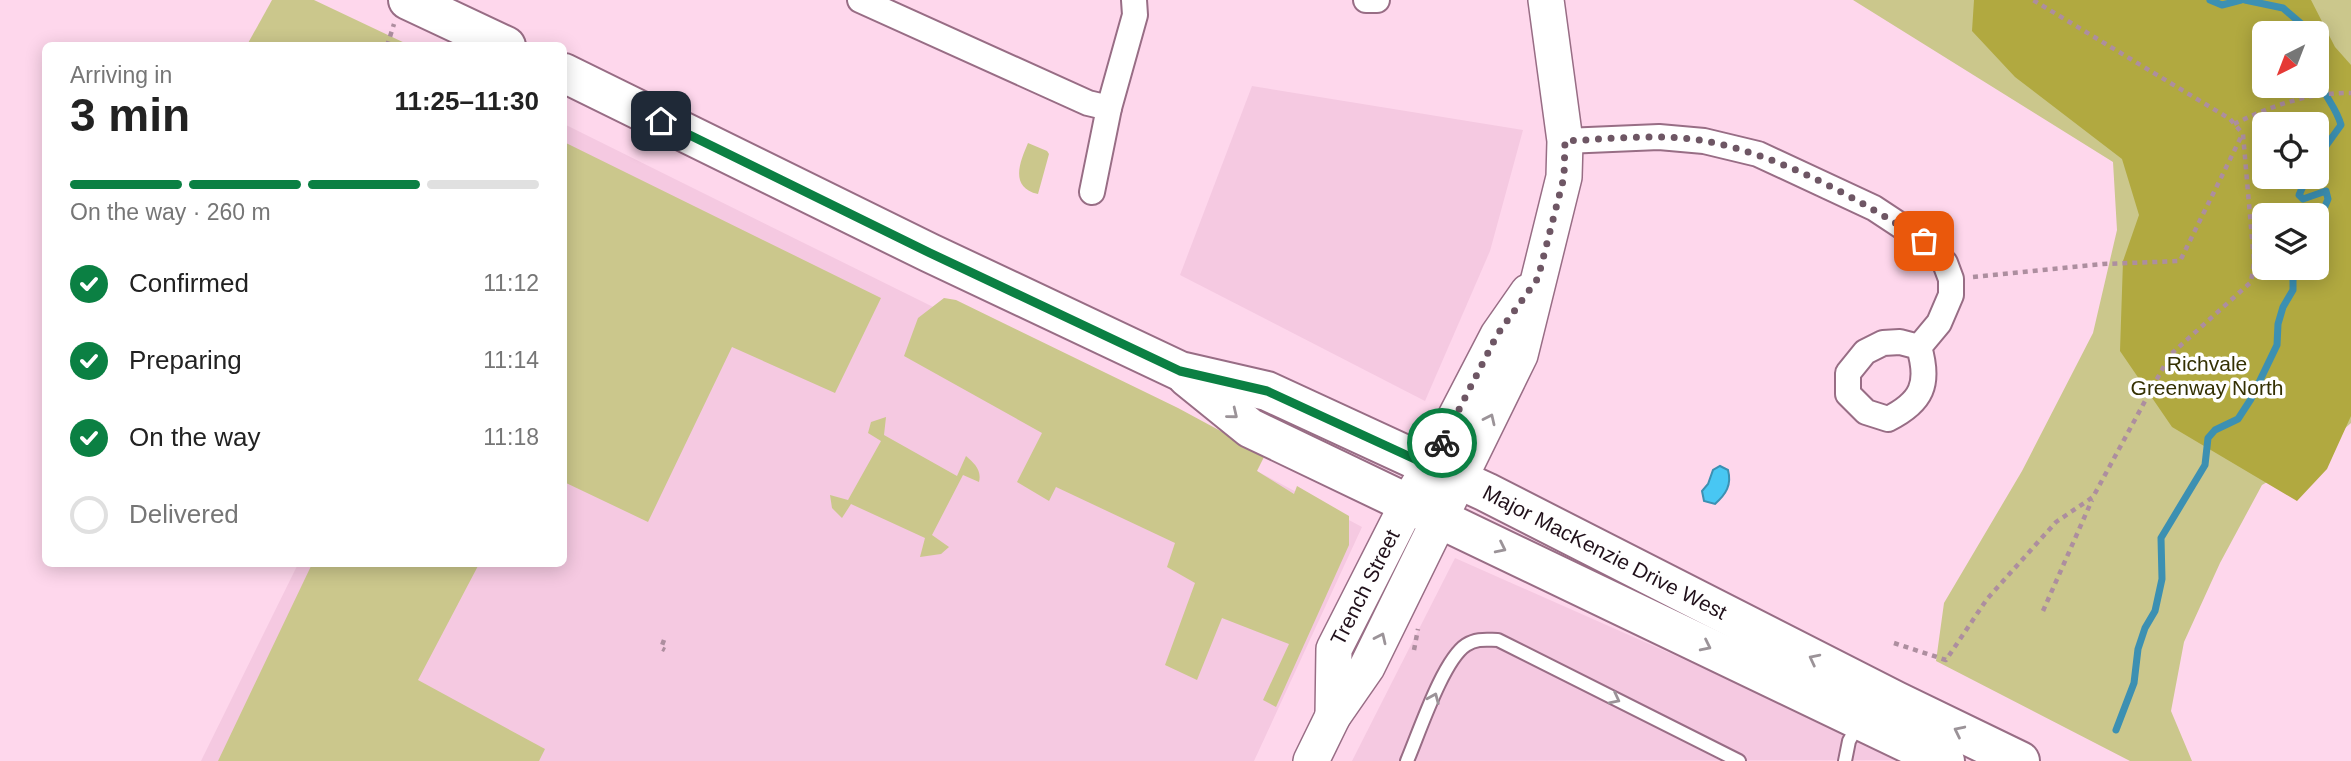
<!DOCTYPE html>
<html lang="en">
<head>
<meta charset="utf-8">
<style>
  :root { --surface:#fff; --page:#f6f6f6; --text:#222; --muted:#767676; --line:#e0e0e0; --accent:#0b8043 }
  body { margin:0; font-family:Helvetica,sans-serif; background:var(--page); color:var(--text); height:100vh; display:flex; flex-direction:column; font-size:26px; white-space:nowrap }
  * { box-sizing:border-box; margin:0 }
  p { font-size:23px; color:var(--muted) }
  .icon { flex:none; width:38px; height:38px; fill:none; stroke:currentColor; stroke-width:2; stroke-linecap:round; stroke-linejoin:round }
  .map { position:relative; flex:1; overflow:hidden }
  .drawer { position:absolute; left:42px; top:42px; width:525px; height:525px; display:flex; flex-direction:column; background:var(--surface); border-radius:10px; box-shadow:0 4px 18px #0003 }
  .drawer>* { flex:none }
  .needle { width:46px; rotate:222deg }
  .buttons { position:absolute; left:2252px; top:21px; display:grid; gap:14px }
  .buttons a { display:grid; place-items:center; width:77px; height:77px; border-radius:10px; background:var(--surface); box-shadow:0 4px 18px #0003; font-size:35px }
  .pin { position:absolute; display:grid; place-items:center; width:60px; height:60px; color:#fff; margin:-30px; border-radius:14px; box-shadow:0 4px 10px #0006 }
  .courier { position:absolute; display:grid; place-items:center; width:70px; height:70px; margin:-35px; border:5px solid #0b8043; border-radius:50%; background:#fff; color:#222; box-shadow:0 2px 9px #0007 }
  .head em { font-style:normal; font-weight:700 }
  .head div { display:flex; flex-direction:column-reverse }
  .head { display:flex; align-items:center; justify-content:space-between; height:119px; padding:0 28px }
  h1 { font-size:46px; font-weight:700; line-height:52px }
  .bar { display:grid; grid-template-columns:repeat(4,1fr); gap:10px 7px; align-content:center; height:84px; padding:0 28px }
  .bar i { height:9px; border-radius:5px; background:var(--line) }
  .bar .active { background:var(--accent) }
  .bar p { grid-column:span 4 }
  ol { padding:0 28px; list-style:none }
  li { display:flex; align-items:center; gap:21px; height:77px }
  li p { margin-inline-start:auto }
  li .icon { padding:7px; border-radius:50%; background:var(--accent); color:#fff; stroke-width:4 }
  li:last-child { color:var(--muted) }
  li i { width:38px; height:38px; border:4px solid var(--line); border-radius:50% }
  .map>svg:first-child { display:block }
  .built { fill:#f5c9e1 }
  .green { fill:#cbc78c; fill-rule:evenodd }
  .forest { fill:#b1a940; fill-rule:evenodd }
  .water { fill:#48c7f3; stroke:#3c90b2; stroke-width:2 }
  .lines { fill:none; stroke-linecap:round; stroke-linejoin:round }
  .stream { stroke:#3c90b2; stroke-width:7 }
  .lane-casing { stroke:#986d85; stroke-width:16 }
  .street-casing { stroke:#986d85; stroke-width:28 }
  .secondary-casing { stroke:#986d85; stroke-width:38 }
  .primary-casing { stroke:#986d85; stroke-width:42 }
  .path { stroke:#ad8e9f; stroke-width:4.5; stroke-dasharray:5 5; stroke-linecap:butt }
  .lane { stroke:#fff; stroke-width:12 }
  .street { stroke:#fff; stroke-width:24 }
  .secondary { stroke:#fff; stroke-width:35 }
  .primary { stroke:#fff; stroke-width:38 }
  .oneway { stroke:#9b9398 }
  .done { stroke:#6e5664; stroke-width:7; stroke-dasharray:0 12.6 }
  .route { stroke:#0b8043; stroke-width:9 }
  .labels { text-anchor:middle; stroke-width:7; stroke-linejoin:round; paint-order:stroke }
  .park-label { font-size:21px; fill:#343103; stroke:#fff }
  .street-label { font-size:21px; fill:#20101a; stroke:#fff }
</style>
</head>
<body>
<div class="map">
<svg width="2351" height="761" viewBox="0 0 2351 761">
  <rect width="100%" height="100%" fill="#fed7ec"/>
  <g class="built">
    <path d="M1252,86L1523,130L1490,251L1425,401L1180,275Z"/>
    <path d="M564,124L1169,424L1362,527L1254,761H201L298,564H564Z"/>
    <path d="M1455,558L1911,760L1352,761Z"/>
  </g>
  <g class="green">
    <path d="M272,0H314L409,45H247Z"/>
    <path d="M1853,0H2351V423L2314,455L2262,485L2220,563L2184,642L2171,711L2192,761H2130L1936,661L1944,603L2022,471L2093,333L2117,230L2113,162ZM2264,33H2317V86H2264ZM2264,124H2317V177H2264ZM2264,215H2317V268H2264Z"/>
    <path d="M564,142L881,298L835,393L732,347L648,522L564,482Z"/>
    <path d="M1028,143L1047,151L1049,154L1038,194C1009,187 1020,162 1028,143Z"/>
    <path d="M944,298L956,300L1178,408L1265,455L1257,471L1294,494L1297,486L1349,516V545L1276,707L1263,700L1289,644L1222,618L1197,680L1165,665L1195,583L1167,567L1175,543L1056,487L1049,501L1017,482L1042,433L904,356L918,318Z"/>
    <path d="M886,417L884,435L957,476L966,456C974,463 982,470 979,482L963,475L932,535L949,547L941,554L920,557L925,538L851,504L842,518L832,508L830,495L848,500L881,441L868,433L871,422Z"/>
    <path d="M312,564H479L418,680L545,749L539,761H218Z"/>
  </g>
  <path class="forest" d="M1974,0H2311L2335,47L2351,65V416L2327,469L2297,501L2172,427L2120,351L2123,261L2139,215L2122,159L2015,77L1972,31ZM2264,33H2317V86H2264ZM2264,124H2317V177H2264ZM2264,215H2317V268H2264Z"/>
  <path class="water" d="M1720,466L1728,470C1732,485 1726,494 1715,504L1704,501L1702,491L1708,484L1713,470Z"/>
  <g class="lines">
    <g class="stream">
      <path d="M2210,0L2222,5L2241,0"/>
      <path d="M2245,0L2283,8L2312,33"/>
      <path d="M2317,37L2321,51L2317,62"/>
      <path d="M2317,75C2322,94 2336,106 2341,125L2323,150L2317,163"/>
      <path d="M2311,177L2304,184L2299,195L2303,199L2326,191L2328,199L2317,226"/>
      <path d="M2116,730L2134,683L2138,649L2145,628L2155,611L2162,579L2161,538L2205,465L2208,438L2215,430L2238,419L2251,399L2277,345L2278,324L2283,307L2293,290V272L2296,268"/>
    </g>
    <g class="lane-casing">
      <g id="lane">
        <path d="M1407,761C1419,733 1443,660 1466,645C1477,638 1487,640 1498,640L1739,761"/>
        <path d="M1845,761L1849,741L1858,725"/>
      </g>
    </g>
    <g class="street-casing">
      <g id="street">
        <path d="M860,0L1088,103L1109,108"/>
        <path d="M1366,0H1377"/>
        <path d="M1565,141L1659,137L1704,141L1758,154L1874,208L1924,241L1945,263L1951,279V295L1939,323L1919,347L1900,342L1883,343L1865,352L1848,373V394L1866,412L1888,419C1922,402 1930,384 1919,347"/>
        <path d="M1092,192L1109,108L1135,15L1134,0"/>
      </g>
    </g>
    <g class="secondary-casing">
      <g id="secondary">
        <path id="s1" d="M1333,716L1334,649L1408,503L1430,466L1498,335L1528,292"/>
        <path d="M1311,761L1333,716L1367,667L1520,355L1564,177L1565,141L1546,0"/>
      </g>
    </g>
    <g class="primary-casing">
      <g id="primary">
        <path d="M408,0L506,46"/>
        <path id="s2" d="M564,73L930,253L1180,371L1267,391L1486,492L1896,701L2020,761"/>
        <path d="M1187,377L1250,428L1945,761"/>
      </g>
    </g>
    <g class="path">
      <path d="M387,46L394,24"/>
      <path d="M2234,124C2271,106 2309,92 2351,93"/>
      <path d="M1973,277L2103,264L2180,261L2242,135"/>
      <path d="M2043,611L2092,500"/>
      <path d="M664,640L661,648L665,650"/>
      <path d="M1894,643L1946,660L1987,599L2056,522L2093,497L2170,355L2251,282L2254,262L2243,134L2230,119L2033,0"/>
      <path d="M1414,650L1418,629"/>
    </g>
    <use href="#lane" class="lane"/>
    <use href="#street" class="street"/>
    <use href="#secondary" class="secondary"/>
    <use href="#primary" class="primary"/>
  </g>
  <defs><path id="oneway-chevron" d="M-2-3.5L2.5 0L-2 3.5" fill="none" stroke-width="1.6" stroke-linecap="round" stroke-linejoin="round" transform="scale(1.75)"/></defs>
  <g class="oneway">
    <use href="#oneway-chevron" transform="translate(1233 414) rotate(39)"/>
    <use href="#oneway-chevron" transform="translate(1490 419) rotate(-65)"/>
    <use href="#oneway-chevron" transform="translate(1501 548) rotate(26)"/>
    <use href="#oneway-chevron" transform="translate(1381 638) rotate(-65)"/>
    <use href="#oneway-chevron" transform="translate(1706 646) rotate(26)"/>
    <use href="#oneway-chevron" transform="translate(1814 659) rotate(-153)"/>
    <use href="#oneway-chevron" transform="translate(1434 698) rotate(-67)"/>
    <use href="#oneway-chevron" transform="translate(1615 699) rotate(27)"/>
    <use href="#oneway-chevron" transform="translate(1959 731) rotate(-154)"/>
  </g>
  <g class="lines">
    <path class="done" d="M1442,443L1497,335L1538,278L1564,177L1565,141C1611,139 1659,133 1705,141C1781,155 1861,200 1924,241"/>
    <path class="route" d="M661,121L930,253L1180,371L1267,391L1430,466L1442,443"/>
  </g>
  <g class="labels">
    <g class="park-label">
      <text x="2207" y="371">Richvale<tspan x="2207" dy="24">Greenway North</tspan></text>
    </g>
    <g class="street-label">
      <text dy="7" stroke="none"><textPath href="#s2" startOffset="1148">Major MacKenzie Drive West</textPath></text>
      <text dy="7" stroke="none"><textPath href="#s1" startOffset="136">Trench Street</textPath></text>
    </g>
  </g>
</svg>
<div class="buttons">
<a><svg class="needle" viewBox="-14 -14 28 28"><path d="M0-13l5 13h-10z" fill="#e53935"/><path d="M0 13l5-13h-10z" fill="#767676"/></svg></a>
<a><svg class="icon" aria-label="locate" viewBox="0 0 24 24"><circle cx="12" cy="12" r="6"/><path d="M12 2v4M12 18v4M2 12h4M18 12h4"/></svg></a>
<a><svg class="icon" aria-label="layers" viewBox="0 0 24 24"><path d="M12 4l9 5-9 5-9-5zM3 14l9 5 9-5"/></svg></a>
</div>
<div class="pin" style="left:1924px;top:241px;background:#ea580c"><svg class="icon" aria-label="bag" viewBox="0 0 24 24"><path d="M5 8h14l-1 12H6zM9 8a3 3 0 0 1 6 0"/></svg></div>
<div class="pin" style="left:661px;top:121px;background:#1f2937"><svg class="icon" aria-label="home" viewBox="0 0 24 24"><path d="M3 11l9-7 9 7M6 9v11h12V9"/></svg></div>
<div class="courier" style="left:1442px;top:443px"><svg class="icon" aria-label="bike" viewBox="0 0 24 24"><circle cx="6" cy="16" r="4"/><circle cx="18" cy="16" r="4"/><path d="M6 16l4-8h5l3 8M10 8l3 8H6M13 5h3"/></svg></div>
<section class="drawer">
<div class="head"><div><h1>3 min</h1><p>Arriving in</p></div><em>11:25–11:30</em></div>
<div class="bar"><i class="active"></i><i class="active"></i><i class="active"></i><i></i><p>On the way · 260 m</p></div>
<ol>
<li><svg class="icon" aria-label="check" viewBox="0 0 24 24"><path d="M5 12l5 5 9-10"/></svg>Confirmed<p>11:12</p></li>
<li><svg class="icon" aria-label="check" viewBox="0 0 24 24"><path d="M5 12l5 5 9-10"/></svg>Preparing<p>11:14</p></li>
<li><svg class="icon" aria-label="check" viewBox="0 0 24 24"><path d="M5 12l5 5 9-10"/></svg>On the way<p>11:18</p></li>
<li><i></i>Delivered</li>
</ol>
</section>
</div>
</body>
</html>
